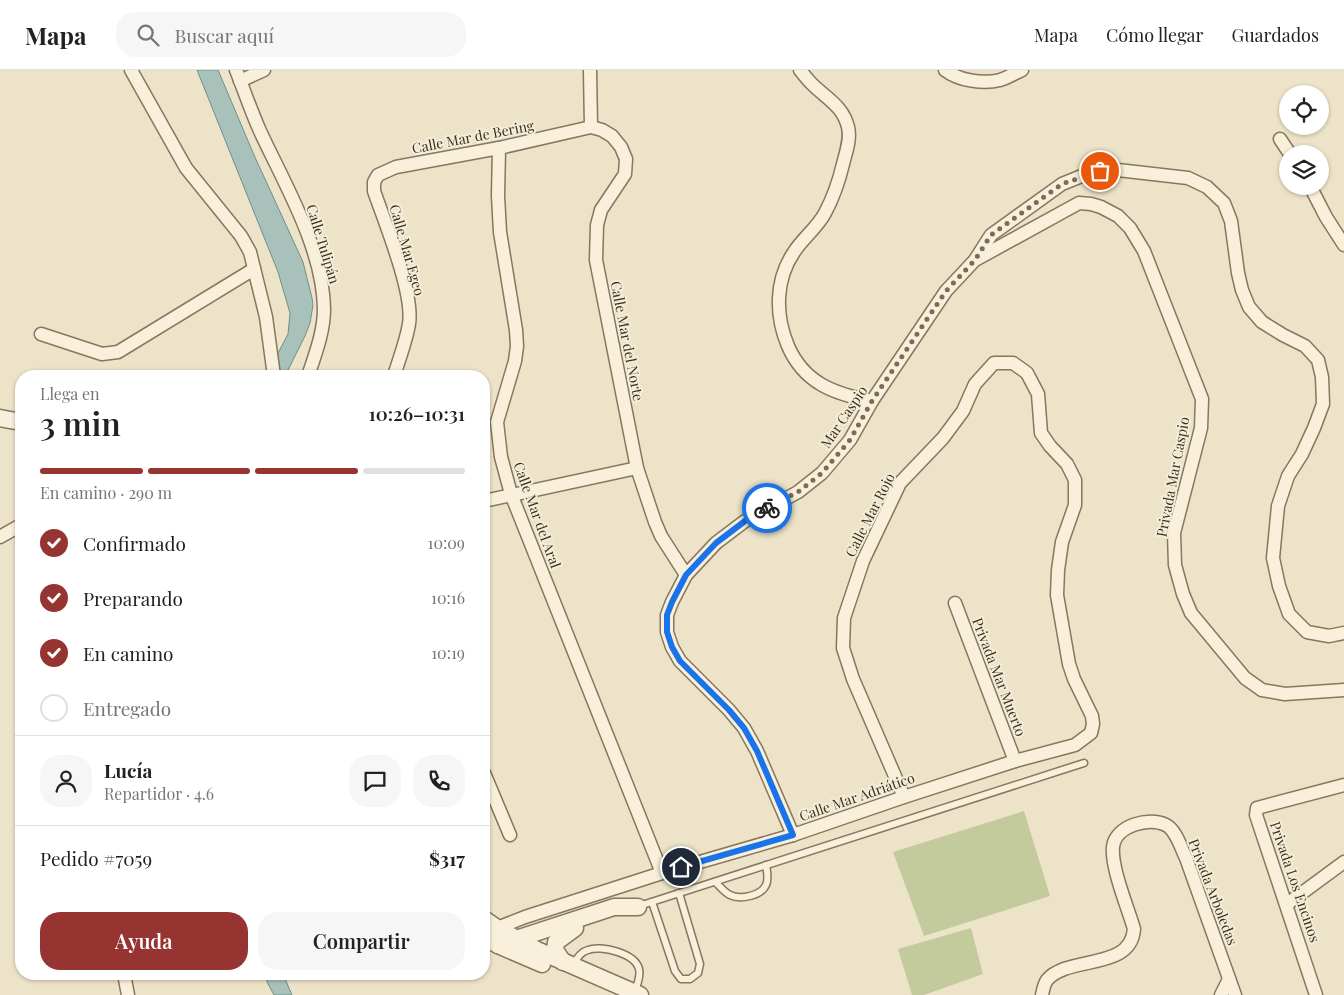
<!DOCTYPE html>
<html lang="es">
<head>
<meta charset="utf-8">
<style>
  :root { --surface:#fff; --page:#f6f6f6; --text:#222; --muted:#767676; --line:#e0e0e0; --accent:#953430 }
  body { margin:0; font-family:"Playfair Display",serif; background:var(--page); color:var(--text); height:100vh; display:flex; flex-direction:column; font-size:19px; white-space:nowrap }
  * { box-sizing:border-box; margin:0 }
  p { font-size:16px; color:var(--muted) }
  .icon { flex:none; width:28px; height:28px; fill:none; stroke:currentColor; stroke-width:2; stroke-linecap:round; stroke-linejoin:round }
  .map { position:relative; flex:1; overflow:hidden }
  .side { position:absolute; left:15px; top:300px; width:475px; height:610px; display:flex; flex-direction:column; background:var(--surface); border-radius:20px; box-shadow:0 1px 4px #0004 }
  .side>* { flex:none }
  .tools { position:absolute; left:1279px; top:15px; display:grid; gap:10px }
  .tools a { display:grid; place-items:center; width:50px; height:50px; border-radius:50%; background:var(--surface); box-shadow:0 1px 4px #0004; font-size:25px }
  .pin { position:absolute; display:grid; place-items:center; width:42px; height:42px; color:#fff; margin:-21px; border:2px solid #fff; border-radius:50%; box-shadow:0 1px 5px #0007 }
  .courier { position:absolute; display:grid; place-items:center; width:50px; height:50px; margin:-25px; border:4px solid #1a73e8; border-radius:50%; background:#fff; color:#222; box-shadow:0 1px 6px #0007 }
  .overview em { font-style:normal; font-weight:600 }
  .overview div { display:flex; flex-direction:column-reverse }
  .overview { display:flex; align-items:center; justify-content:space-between; height:85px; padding:0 25px }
  h1 { font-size:32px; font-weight:600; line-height:38px }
  .bar { display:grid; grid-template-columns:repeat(4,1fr); gap:8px 5px; align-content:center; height:60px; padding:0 25px }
  .bar i { height:6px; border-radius:4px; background:var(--line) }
  .bar .active { background:var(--accent) }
  .bar p { grid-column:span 4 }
  .line { display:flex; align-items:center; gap:12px; padding:0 25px; border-top:1px solid var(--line) }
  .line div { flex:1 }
  .round { display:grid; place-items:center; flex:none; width:52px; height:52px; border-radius:20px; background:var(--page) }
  ol { padding:0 25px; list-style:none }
  li { display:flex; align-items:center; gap:15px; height:55px }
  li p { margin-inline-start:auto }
  li .icon { padding:5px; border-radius:50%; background:var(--accent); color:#fff; stroke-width:4 }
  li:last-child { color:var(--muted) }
  li i { width:28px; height:28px; border:2px solid var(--line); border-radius:50% }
  .primary-button { display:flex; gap:10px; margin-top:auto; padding:10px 25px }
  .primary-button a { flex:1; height:58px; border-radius:20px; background:var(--accent); color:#fff; font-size:20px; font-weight:600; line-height:58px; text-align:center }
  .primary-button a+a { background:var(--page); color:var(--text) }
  header { display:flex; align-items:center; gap:30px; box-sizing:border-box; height:70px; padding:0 25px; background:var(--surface); border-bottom:1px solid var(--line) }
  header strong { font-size:24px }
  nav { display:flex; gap:28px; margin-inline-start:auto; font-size:18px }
  .search { width:350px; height:45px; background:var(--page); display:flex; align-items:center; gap:12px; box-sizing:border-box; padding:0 18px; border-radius:20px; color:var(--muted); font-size:19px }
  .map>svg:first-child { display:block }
  .green { fill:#c3cb9c }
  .water { fill:#a9c1bb; stroke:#6f8f89 }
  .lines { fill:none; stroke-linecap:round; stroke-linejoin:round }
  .service-casing { stroke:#88765e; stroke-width:9 }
  .minor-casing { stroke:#88765e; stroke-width:15 }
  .tertiary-casing { stroke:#88765e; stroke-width:19 }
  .service { stroke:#f8f0db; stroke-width:6 }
  .minor { stroke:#f8f0db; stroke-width:12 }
  .tertiary { stroke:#f8f0db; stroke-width:16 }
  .done { stroke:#786d5b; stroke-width:5; stroke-dasharray:0 9 }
  .route { stroke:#1a73e8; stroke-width:6 }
  .labels { text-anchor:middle; stroke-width:4; stroke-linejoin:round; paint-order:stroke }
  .street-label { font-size:14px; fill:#392e21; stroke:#f4edd7 }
</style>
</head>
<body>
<header>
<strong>Mapa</strong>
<div class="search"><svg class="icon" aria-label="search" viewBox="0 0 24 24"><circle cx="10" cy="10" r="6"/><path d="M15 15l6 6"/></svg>Buscar aquí</div>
<nav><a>Mapa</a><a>Cómo llegar</a><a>Guardados</a></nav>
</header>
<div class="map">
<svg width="1344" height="925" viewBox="0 0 1344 925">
  <rect width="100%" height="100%" fill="#ede3c8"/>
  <g class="green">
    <path d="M1024,741L1050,826L924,866L893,782Z"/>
    <path d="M971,858L983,904L924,925H912L898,879Z"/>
  </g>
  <g class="water">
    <path d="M197,0H218L254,85L303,192L312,228L313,235L310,253L305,266L285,306H266L288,264L290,243L278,202Z"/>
    <path d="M267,904H283L292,925H274L267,912Z"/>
  </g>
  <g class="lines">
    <g class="service-casing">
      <g id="service">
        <path d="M715,812C720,816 724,822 730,825C740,830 761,826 766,815C769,809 767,801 766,795"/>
        <path d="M652,832L675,901L681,909H690L698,903L700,894L679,823"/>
        <path d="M639,836L1084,693"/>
        <path d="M572,896C577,889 580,882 588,880C601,875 635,883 639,899C641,906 637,915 635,921"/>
      </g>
    </g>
    <g class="minor-casing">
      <g id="minor">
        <path d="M131,0L186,98L241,166L250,182L266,247L274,306"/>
        <path d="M236,0C244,20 251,41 260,61C285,115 323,178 324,239C324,262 315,285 308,306"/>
        <path d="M590,0L591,57"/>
        <path d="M800,0C804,5 808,10 812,14C826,28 843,36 848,57C851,69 846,82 843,94C839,111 833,128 825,143C817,158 803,168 794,182C775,210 775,245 788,276C804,313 834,324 872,331"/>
        <path d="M945,0C959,11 984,14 1000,10C1007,8 1015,3 1022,0"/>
        <path d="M240,11L264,0"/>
        <path d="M1280,69L1290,84"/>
        <path d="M499,78L498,126L500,162L516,260L517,276L515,291L497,352L501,387L511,424L662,803"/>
        <path d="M1310,116L1326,147L1344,175"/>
        <path d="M977,189L1079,133L1091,134L1101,137L1118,146L1130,158L1144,181L1202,329L1201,358L1174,463L1175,495L1183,524L1191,543L1245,608L1262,620L1285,624L1344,620"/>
        <path d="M41,264L102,284L118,282L254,199"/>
        <path d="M394,306C399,289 406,272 409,254C414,223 385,153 374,121V112L378,105L396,97L499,78L591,57L602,60L612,66L621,77L626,89L625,104L601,140L597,155L596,190L637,398L655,452L661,466L686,505"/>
        <path d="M484,431L637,398"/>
        <path d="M0,467L21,455"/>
        <path d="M955,533L1015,691"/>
        <path d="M484,703L510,765"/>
        <path d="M793,765L757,681L744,658L729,640L680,591L672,577L667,562V545L672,532L686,505L716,473L745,451L798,422L822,403L850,370L872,331L946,221L975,190L991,165L1062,114L1089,103L1109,99L1188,108L1207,117L1224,133L1231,151L1238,203L1242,220L1249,237L1262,252L1283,265L1305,276L1318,290L1322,307L1323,334L1314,358L1302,384L1288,406L1278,436L1273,488L1279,516L1289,544L1307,562L1329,566L1344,563"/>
        <path d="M1287,834L1344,792"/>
        <path d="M492,860L525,847L662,803L793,765L904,727L1015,691L1075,675L1091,663L1093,654L1092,646L1074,609L1069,594L1057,525L1058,500L1062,472L1075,435V410L1067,394L1050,376L1041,363L1038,324L1027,303L1013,293H994L975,314L963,341L943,368L900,413L863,491L844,548L843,578L853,609L904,727"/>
        <path d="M124,904L128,925"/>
        <path d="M1042,925C1043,920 1044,914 1047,910C1068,885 1131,901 1134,859C1128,838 1111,798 1113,777C1115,756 1149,746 1166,755C1176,760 1181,778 1186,788L1235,925"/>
        <path d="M1221,925L1229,909"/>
        <path d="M1316,925L1256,745L1257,738L1344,715"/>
      </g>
    </g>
    <g class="tertiary-casing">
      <g id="tertiary">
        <path d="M0,348L21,352"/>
        <path d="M484,849L497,858L537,880L640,925"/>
        <path d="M484,867L498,875L542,894"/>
        <path d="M498,875L614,837H638"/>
        <path d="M563,892L555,880L556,872L575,858"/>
      </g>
    </g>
    <use href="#service" class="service"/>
    <use href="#minor" class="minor"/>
    <use href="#tertiary" class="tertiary"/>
  </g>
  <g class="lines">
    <path class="done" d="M767,438L798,422L822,403L850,370L872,331L946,221L975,190L991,165L1062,114L1100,101"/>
    <path class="route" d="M681,797L793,765L757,681L744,658L729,640L680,591L672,577L667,562V545L672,532L686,505L716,473L745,451L767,438"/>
  </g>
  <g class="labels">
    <g class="street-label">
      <text transform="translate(473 67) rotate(-11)" y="5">Calle Mar de Bering</text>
      <text transform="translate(323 174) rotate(73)" y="5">Calle Tulipán</text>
      <text transform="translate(407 180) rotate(74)" y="5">Calle Mar Egeo</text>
      <text transform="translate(627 271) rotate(79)" y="5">Calle Mar del Norte</text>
      <text transform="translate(844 347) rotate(-56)" y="5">Mar Caspio</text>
      <text transform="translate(1173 407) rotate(-79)" y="5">Privada Mar Caspio</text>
      <text transform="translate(537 445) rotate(70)" y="5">Calle Mar del Aral</text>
      <text transform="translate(870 445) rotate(-63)" y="5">Calle Mar Rojo</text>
      <text transform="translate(999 607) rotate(69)" y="5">Privada Mar Muerto</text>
      <text transform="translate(857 727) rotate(-19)" y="5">Calle Mar Adriático</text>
      <text transform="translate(1295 812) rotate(71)" y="5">Privada Los Encinos</text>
      <text transform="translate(1213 822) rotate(69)" y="5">Privada Arboledas</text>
    </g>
  </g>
</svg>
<div class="tools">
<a><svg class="icon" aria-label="locate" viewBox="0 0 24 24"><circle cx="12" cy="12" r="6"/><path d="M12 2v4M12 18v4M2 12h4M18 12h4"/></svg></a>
<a><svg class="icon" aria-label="layers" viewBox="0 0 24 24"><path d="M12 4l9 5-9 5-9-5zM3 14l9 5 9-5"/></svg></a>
</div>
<div class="pin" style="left:1100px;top:101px;background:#ea580c"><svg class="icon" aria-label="bag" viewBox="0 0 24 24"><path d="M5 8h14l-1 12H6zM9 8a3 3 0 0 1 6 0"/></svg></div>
<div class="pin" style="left:681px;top:797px;background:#1f2937"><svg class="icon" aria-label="home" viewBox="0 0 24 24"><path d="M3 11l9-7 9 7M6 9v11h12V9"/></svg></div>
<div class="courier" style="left:767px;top:438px"><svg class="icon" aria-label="bike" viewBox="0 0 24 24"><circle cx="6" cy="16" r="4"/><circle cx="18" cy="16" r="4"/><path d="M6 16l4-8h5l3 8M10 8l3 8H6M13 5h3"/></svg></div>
<section class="side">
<div class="overview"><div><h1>3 min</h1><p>Llega en</p></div><em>10:26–10:31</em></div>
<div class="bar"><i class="active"></i><i class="active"></i><i class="active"></i><i></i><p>En camino · 290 m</p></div>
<ol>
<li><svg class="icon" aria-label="check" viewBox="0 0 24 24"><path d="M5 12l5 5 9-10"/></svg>Confirmado<p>10:09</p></li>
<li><svg class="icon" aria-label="check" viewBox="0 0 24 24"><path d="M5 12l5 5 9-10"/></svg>Preparando<p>10:16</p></li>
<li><svg class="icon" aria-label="check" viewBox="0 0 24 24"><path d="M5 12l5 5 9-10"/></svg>En camino<p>10:19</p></li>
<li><i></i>Entregado</li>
</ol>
<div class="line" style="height:90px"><a class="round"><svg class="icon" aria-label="person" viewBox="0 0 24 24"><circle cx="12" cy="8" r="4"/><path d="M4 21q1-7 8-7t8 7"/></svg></a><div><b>Lucía</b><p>Repartidor · 4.6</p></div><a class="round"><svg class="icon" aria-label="chat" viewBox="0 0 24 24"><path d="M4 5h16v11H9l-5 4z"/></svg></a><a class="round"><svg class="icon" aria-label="phone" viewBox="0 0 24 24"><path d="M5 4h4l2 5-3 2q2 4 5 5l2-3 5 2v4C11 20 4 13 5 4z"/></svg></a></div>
<div class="line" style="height:65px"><div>Pedido #7059</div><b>$317</b></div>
<div class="primary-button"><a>Ayuda</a><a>Compartir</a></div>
</section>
</div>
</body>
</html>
